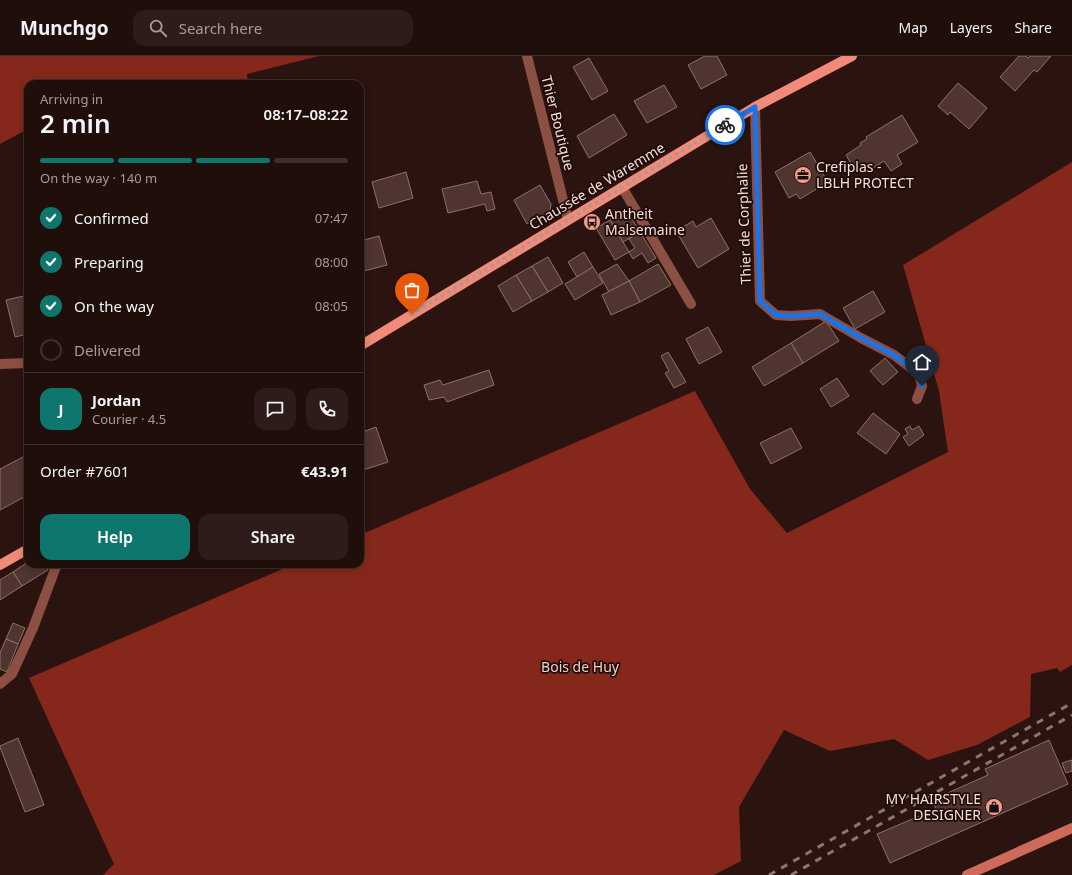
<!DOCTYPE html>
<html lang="en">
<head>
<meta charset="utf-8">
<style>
  :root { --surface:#200e0b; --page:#2d1c19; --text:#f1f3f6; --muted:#a29c9d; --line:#3d2e2c; --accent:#0f766e }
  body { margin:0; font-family:"Noto Sans",sans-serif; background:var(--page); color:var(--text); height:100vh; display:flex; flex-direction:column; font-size:15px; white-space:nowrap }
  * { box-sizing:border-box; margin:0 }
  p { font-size:13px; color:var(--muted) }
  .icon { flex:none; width:22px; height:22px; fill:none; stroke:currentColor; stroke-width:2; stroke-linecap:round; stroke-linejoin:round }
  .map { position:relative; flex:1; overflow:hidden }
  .panel { position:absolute; left:24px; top:24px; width:340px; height:488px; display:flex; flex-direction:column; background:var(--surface); border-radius:12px; box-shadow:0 2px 10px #0003,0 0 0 1px var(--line) }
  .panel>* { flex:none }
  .pin { position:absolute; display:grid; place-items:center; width:34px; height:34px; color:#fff; margin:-41px -17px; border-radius:50% 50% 50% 0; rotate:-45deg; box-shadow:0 0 4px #0007 }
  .pin .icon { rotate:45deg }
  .courier { position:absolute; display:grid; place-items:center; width:40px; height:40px; margin:-20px; border:3px solid #1a73e8; border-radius:50%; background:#fff; color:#222; box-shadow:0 1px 5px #0007 }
  .overview em { font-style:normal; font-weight:600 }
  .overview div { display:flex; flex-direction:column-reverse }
  .overview { display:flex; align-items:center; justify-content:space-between; height:68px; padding:0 16px }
  h1 { font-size:26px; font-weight:600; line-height:30px }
  .bar { display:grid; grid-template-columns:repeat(4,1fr); gap:6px 4px; align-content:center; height:48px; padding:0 16px }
  .bar i { height:5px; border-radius:3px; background:var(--line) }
  .bar .on { background:var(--accent) }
  .bar p { grid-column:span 4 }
  .line { display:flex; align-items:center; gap:10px; padding:0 16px; border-top:1px solid var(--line) }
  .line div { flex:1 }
  .round { display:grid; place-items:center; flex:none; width:42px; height:42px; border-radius:12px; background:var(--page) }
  ol { padding:0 16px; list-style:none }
  li { display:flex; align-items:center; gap:12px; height:44px }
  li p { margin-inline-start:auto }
  li .icon { padding:4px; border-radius:50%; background:var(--accent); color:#fff; stroke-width:4 }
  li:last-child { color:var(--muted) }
  li i { width:22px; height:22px; border:2px solid var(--line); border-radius:50% }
  .button { display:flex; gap:8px; margin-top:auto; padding:8px 16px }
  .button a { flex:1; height:46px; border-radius:12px; background:var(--accent); color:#fff; font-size:16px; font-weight:600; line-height:46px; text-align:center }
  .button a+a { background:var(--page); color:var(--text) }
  header { display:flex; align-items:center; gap:24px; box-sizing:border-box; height:56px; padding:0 20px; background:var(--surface); border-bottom:1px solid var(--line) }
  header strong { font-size:19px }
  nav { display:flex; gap:22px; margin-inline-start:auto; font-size:14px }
  .search { width:280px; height:36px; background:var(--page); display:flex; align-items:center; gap:10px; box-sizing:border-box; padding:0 14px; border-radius:12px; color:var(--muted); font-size:15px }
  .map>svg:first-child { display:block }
  .forest { fill:#85281b }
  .building { fill:#4f342f; stroke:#8f706a }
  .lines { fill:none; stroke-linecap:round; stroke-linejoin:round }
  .service { stroke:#8c4f44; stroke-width:10 }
  .minor { stroke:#8c4f44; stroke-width:10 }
  .secondary { stroke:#cd6a5a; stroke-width:10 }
  .primary { stroke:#f18a78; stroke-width:10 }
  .rail { stroke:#8a7571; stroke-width:3; stroke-dasharray:7 7; stroke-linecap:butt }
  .done { stroke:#ac9894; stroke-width:4; stroke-dasharray:0 7.2 }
  .route { stroke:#1a73e8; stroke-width:5 }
  .labels { text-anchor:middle; stroke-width:3.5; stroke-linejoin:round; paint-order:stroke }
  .street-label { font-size:14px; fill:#f1e0dc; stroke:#210a07 }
  .poi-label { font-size:14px; fill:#f1e0dc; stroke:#210a07; text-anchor:start }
  .park-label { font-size:14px; fill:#edd1cc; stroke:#210a07 }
</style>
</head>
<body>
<header>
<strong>Munchgo</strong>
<div class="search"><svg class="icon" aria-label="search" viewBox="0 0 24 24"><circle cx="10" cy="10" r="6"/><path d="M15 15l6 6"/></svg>Search here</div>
<nav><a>Map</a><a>Layers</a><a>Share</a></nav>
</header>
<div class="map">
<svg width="1072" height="819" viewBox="0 0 1072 819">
  <rect width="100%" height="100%" fill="#2b130f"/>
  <g class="forest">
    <path d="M0,0H319L247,18L248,28H28V73L0,88Z"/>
    <path d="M1072,106V609L1060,616L1057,612L1031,618L1030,661L977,689L928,704L894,683L830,695L784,674L739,751L741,805L714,819H103L114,808L29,622L294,508H360V479L695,335L750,433L787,477L948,396L939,335L903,209Z"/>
  </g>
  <g class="building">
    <path d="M705,0H717L727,19L701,33L688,9Z"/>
    <path d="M1019,0H1025L1028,2L1030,0H1051L1037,16L1034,14L1015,35L1000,21Z"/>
    <path d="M589,2L608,35L592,44L573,11Z"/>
    <path d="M958,27L987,52L969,73L950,56L948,59L938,50Z"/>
    <path d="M664,29L677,51L647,67L634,45Z"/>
    <path d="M614,58L627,79L589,102L577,80Z"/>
    <path d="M902,59L918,86L897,99L902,108L891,115L884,105L865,117L860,107L853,111L846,99L861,89L860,87L867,83L866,81Z"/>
    <path d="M810,96L828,126L800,143L796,138L789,142L775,116Z"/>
    <path d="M406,116L413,142L379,152L372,126Z"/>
    <path d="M477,125L481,138L491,136L495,153L487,155L485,148L448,157L442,133Z"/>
    <path d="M540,129L551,148L550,156L527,168L514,144Z"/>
    <path d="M627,155L640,176L623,186L610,164Z"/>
    <path d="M711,162L729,193L698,212L676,175L693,165L696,171Z"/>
    <path d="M610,164L629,196L615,204L596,172Z"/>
    <path d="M640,176L656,202L648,207L642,197L633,203L629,196L635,192L629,183Z"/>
    <path d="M379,180L387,209L360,216V185Z"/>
    <path d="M584,196L593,211L577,221L568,206Z"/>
    <path d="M548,201L563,227L548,236L532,210Z"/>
    <path d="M617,208L629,225L609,236L599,218Z"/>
    <path d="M658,208L671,229L640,246L629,225Z"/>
    <path d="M532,210L548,236L532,245L516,219Z"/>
    <path d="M593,211L603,227L575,244L565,228Z"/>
    <path d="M516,219L532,245L513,256L498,230Z"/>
    <path d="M629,225L640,246L611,259L602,239Z"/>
    <path d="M873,235L885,256L855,273L843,252Z"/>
    <path d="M28,239V278L15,281L6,244Z"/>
    <path d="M826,265L839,285L803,307L791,287Z"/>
    <path d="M708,271L722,296L699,308L686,283Z"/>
    <path d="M791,287L803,307L764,330L752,311Z"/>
    <path d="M668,296L686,326L674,332L665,317L669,315L661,300Z"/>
    <path d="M885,302L898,316L883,329L870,315Z"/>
    <path d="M489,314L494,329L447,346L444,341L429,344L424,329L440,324L443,329Z"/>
    <path d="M837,322L849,340L831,351L820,333Z"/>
    <path d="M873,357L900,378L886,398L857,377Z"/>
    <path d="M910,370L912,374L919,370L924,379L909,390L903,381L908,378L905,373Z"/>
    <path d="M376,371L388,406L360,415V377Z"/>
    <path d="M791,372L802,392L771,408L760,387Z"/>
    <path d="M23,401L28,410V435L24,437L26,440L0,454V413Z"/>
    <path d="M28,506V508H44L48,514L22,530L13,516Z"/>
    <path d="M13,516L22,530L0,544V524Z"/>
    <path d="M13,567L25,572L18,588L6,583Z"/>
    <path d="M6,583L18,588L7,616L0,613V597Z"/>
    <path d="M18,682L44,749L25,756L0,691V690Z"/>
    <path d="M1049,684L1068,728L890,807L877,778L936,753L932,744L988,719L985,713Z"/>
    <path d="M1072,704V715L1066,717L1062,707Z"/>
  </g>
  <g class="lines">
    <path class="service" d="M622,131L691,248"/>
    <g class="minor">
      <path d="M527,0L568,164"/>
      <path d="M755,51L760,245L776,259L791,260L820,258L861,282L894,299L919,318L922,330L917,343"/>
      <path d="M0,308L28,307"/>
      <path d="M0,628L12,618L33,572L57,508"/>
    </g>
    <path class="secondary" d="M967,819L1072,772"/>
    <g class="primary">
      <path d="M360,290L755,51L852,0"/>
      <path d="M0,509L28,493"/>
    </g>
    <g class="rail">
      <path d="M769,819L1072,647"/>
      <path d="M791,819L1072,659"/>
    </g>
  </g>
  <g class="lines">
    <path class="done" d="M412,258L725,69"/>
    <path class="route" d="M725,69L755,51L760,245L776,259L791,260L820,258L861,282L894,299L919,318L922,330"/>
  </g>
  <defs>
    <g id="office-disc" transform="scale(0.9)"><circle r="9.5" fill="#f49d8d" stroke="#210a07"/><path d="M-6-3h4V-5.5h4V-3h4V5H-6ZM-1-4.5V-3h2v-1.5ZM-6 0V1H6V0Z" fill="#111"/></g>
    <g id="bus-disc" transform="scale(0.9)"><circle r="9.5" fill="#f49d8d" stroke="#210a07"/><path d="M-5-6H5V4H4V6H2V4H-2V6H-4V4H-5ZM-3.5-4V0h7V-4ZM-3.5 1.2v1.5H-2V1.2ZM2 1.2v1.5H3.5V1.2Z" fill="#111"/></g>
    <g id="shop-disc" transform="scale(0.9)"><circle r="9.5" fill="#f49d8d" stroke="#210a07"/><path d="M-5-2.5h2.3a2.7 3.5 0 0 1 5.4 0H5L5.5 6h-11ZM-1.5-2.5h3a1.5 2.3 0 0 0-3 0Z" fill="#111"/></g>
  </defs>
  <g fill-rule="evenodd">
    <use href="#office-disc" x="803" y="119"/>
    <use href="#bus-disc" x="592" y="166"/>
    <use href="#shop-disc" x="994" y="751"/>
  </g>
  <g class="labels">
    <g class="street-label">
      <text transform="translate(558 67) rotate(76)" y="5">Thier Boutique</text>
      <text transform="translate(597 130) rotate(-31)" y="5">Chaussée de Waremme</text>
      <text transform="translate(744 168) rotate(-92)" y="5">Thier de Corphalie</text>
    </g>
    <g class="poi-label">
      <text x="816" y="116">Crefiplas -<tspan x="816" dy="16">LBLH PROTECT</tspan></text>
      <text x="605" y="163">Antheit<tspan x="605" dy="16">Malsemaine</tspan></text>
      <text x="981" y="748" text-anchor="end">MY HAIRSTYLE<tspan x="981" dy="16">DESIGNER</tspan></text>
    </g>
    <g class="park-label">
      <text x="580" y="616">Bois de Huy</text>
    </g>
  </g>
</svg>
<div class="pin" style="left:412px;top:258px;background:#ea580c"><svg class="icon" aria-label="bag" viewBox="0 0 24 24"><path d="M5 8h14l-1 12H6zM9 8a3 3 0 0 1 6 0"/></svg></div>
<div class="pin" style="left:922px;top:330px;background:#1f2937"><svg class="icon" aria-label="home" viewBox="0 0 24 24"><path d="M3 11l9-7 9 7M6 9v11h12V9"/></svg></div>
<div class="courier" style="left:725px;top:69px"><svg class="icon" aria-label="bike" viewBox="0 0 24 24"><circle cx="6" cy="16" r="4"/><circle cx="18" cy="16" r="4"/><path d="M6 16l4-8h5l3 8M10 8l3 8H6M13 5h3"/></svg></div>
<section class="panel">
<div class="overview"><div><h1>2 min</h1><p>Arriving in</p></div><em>08:17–08:22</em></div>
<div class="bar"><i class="on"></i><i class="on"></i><i class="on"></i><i></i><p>On the way · 140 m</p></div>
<ol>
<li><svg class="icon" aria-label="check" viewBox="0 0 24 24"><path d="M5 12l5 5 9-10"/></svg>Confirmed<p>07:47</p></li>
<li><svg class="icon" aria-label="check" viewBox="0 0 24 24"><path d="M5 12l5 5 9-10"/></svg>Preparing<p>08:00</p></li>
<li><svg class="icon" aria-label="check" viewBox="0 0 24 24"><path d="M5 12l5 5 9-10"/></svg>On the way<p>08:05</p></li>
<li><i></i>Delivered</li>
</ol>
<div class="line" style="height:72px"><b class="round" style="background:var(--accent);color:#fff">J</b><div><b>Jordan</b><p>Courier · 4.5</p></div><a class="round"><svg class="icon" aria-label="chat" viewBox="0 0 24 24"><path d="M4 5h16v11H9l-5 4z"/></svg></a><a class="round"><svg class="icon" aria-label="phone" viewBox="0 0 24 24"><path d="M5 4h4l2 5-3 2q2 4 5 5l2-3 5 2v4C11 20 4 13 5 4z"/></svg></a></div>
<div class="line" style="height:52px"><div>Order #7601</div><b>€43.91</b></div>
<div class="button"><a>Help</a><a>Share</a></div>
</section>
</div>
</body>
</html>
